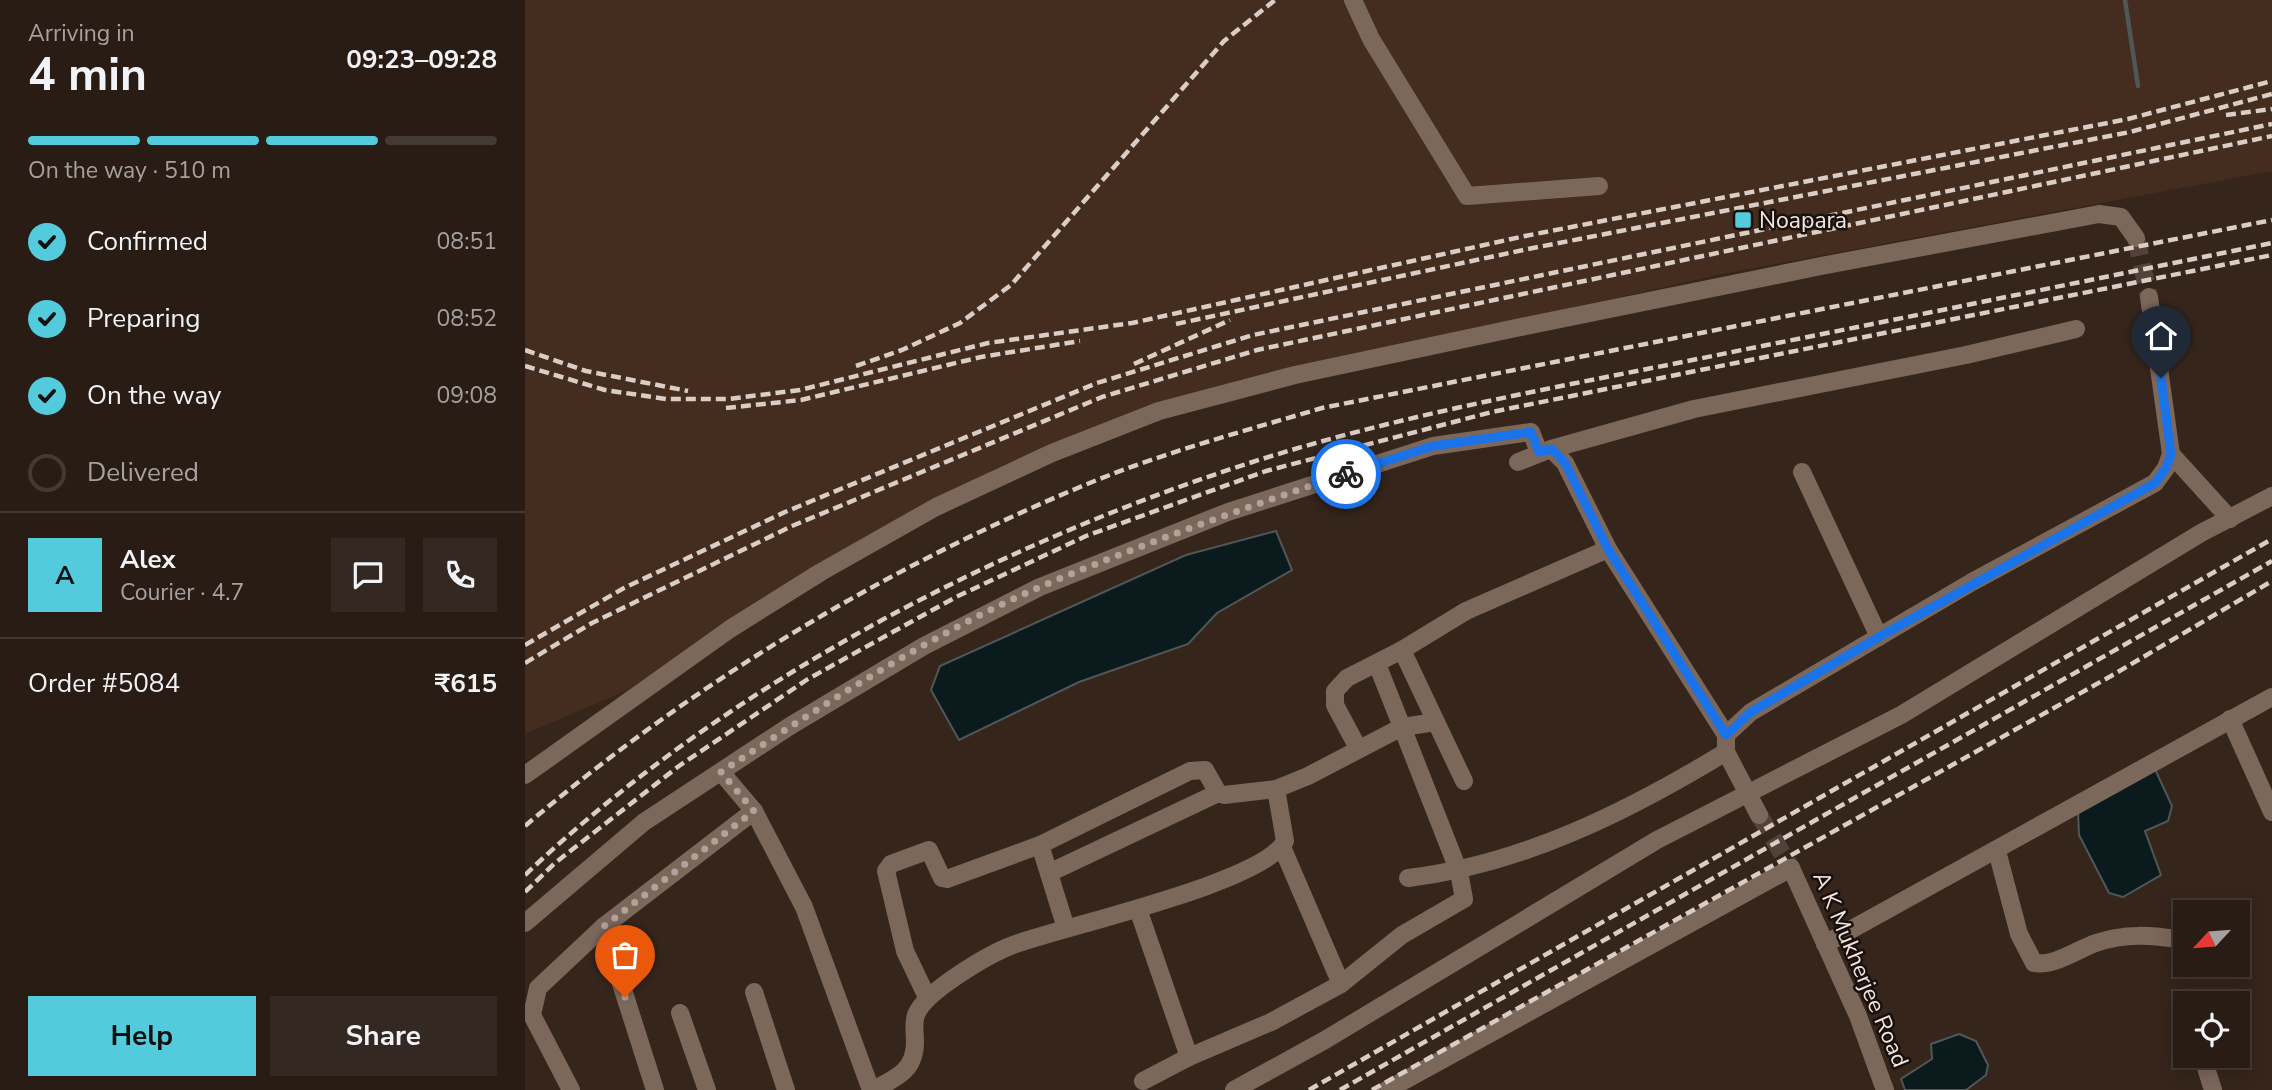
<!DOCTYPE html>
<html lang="en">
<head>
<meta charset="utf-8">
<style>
  :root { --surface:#281c14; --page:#342922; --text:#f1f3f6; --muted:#a5a1a0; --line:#443a34; --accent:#54cadd }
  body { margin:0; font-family:"Nunito Sans",sans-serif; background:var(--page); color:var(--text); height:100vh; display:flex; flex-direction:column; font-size:26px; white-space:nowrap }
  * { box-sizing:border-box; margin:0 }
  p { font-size:23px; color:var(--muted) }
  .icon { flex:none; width:38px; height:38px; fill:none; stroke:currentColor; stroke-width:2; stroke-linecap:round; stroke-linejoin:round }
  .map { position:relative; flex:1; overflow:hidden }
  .sheet { display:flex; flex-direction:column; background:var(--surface); width:525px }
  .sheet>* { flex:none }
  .needle { width:46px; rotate:244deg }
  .buttons { position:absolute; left:1648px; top:900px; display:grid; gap:14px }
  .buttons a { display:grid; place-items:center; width:77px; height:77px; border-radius:0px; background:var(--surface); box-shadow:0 4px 18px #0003,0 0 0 2px var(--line); font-size:35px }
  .pin { position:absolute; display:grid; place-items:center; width:60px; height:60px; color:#fff; margin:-72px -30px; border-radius:50% 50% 50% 0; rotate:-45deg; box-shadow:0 0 7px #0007 }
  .pin .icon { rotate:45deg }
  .courier { position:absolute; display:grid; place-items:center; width:70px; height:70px; margin:-35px; border:5px solid #1a73e8; border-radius:50%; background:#fff; color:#222; box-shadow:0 2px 9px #0007 }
  .summary em { font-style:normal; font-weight:700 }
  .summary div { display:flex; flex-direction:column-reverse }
  .summary { display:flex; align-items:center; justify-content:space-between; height:119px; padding:0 28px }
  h1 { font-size:46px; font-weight:700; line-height:52px }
  .bar { display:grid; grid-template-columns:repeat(4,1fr); gap:10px 7px; align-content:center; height:84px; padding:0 28px }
  .bar i { height:9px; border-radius:5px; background:var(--line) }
  .bar .selected { background:var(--accent) }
  .bar p { grid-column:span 4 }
  .line { display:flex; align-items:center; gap:18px; padding:0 28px; border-top:2px solid var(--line) }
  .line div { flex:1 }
  .round { display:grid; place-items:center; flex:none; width:74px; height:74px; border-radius:0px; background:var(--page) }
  ol { padding:0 28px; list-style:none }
  li { display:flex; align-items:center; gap:21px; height:77px }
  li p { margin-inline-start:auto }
  li .icon { padding:7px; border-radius:50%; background:var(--accent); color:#111; stroke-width:4 }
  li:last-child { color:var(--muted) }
  li i { width:38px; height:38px; border:4px solid var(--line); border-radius:50% }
  .action { display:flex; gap:14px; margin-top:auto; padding:14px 28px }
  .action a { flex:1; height:80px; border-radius:0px; background:var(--accent); color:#111; font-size:28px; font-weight:700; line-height:80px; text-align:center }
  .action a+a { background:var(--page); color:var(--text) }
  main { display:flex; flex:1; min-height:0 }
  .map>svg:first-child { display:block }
  .built { fill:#442d1f }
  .water { fill:#0a1a1d; stroke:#505758; stroke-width:2 }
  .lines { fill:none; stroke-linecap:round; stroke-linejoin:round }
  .stream { stroke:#505758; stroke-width:4.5 }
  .minor-tunnel { stroke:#524239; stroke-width:18; stroke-dasharray:18 9; stroke-linecap:butt }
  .minor { stroke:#7c675b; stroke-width:18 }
  .tertiary { stroke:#7c675b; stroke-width:18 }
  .rail { stroke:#dacdc6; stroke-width:4.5; stroke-dasharray:10 5; stroke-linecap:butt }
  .done { stroke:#b1a29b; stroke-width:7; stroke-dasharray:0 12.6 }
  .route { stroke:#1a73e8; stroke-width:9 }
  .poi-dot { fill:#54cadd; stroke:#18100c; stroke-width:2.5 }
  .labels { text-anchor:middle; stroke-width:5; stroke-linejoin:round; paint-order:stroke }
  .poi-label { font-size:23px; fill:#f3e6e0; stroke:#18100c; text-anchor:start }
  .street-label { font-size:23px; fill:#f3e6e0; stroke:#18100c }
</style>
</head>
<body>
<main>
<section class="sheet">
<div class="summary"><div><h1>4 min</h1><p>Arriving in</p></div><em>09:23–09:28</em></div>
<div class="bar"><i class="selected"></i><i class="selected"></i><i class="selected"></i><i></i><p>On the way · 510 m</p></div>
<ol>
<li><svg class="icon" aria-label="check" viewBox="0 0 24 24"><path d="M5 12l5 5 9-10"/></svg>Confirmed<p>08:51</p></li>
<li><svg class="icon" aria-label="check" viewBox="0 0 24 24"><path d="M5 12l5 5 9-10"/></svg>Preparing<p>08:52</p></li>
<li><svg class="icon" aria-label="check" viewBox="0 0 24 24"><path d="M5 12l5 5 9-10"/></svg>On the way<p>09:08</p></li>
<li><i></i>Delivered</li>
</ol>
<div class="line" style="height:126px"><b class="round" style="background:var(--accent);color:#111">A</b><div><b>Alex</b><p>Courier · 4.7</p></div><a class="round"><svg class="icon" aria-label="chat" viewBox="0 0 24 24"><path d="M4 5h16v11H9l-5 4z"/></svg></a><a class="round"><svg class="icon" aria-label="phone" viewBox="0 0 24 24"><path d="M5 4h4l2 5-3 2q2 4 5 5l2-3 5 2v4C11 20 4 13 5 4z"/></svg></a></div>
<div class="line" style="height:91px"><div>Order #5084</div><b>₹615</b></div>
<div class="action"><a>Help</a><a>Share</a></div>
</section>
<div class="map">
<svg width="1747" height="1090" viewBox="0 0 1747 1090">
  <rect width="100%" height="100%" fill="#36251b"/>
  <path class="built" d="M0,0H1747V171L1197,274L928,335L520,451L203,623L103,690L0,734Z"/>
  <g class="water">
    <path d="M751,531L767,570L692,613L663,644L554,682L434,740L406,690L415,666L661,555Z"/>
    <path d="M1629,767L1647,806L1643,821L1620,831L1636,875L1598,897L1584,893L1554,835L1553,810Z"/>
    <path d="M1434,1034L1451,1041L1463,1065L1461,1075L1441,1090H1380L1376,1079L1407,1059L1406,1044Z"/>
  </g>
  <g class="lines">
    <path class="stream" d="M1600,0L1613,86"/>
    <g class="minor-tunnel">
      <path d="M1611,238L1624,297"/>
      <path d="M1234,815L1266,868"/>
    </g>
    <g class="minor">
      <path d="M828,0L846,39L942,196L1074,186"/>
      <path d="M1026,449L1169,409L1441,355L1551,329"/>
      <path d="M1646,454L1705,519"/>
      <path d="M993,462L1026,449L1040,463L1083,549L1201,735V752L1234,815"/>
      <path d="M1277,472L1354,637"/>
      <path d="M852,664L877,727L911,722L939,781"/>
      <path d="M1705,719L1747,812"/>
      <path d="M911,722L877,650L941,611L1083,549"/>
      <path d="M1201,735L1226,712L1447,582L1630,483L1641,468L1646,454L1624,297"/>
      <path d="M833,748L810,705V691L822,678L877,650"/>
      <path d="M0,775L205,629L296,572L411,507L527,453L634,411L770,375L991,328L1296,266L1574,214L1596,217L1611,238"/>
      <path d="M229,811L279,907L346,1090"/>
      <path d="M757,847L816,984"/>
      <path d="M1472,851L1494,934L1509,963C1528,967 1553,949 1571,943C1600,933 1627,935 1657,940"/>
      <path d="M524,873L693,793"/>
      <path d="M883,878C998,864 1102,812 1201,752"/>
      <path d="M613,909L664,1057L618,1081"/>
      <path d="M0,923L119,822L265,726L399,646L515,587L703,512L908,446L1006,432L1014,452"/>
      <path d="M78,927L130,1090"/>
      <path d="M541,928L515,845L665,771L680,770L693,793L699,795L751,789"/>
      <path d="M1300,944L1747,697"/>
      <path d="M229,992L261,1090"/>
      <path d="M402,997L380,951L361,871L366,864L404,850L417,878L422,879L515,845"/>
      <path d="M155,1013L182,1090"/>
      <path d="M1677,1055L1688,1090"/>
      <path d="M46,1090L7,1015L13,988L78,927L229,811L196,772"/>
      <path d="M348,1090C371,1078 390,1071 390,1042C390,1034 388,1023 391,1015C399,992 464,954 488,945C539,926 739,883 760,841L751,789L783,776L877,727L934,872L939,899L877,935L816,984L746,1022L664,1057"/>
      <path d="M709,1090L800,1040L1132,840L1376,715L1676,533L1747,496"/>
      <path d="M862,1090L1266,868"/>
    </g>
    <path class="tertiary" d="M1266,868L1333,1016L1360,1090"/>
    <g class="rail">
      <path d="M1701,115L1747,109"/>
      <path d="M651,324L1003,249L1605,132L1747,94"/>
      <path d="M0,350L61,371L163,391"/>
      <path d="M609,364L705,320"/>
      <path d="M0,366L80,390L141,399H203L275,390L463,343L607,323L1000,236L1603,119L1747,81"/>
      <path d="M331,366L377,350L435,323L486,285L699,41L750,0"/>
      <path d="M201,408L276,400L456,357L555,341"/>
      <path d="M0,645L99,588L260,512L572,383L728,335L1747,124"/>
      <path d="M0,663L67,623L267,526L577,397L732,350L1747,136"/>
      <path d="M0,826C166,685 354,571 555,487C633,454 716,432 797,408L1747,220"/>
      <path d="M0,875C201,684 474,542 737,459C893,410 1057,383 1217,350C1394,315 1570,279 1747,243"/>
      <path d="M0,892L30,863L154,766L283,679L431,597L561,536L741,471L967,412L1747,255"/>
      <path d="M784,1090L1747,539"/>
      <path d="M815,1090L1747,561"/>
      <path d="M847,1090L1586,676L1747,581"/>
    </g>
  </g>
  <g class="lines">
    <path class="done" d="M100,997L78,927L229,811L196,772C298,705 404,635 517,586C617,544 719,508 821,474"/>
    <path class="route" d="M821,474L908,446L1006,432L1014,452L1027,449L1040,463L1083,549L1201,735L1226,712L1354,637L1630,483L1641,468L1646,454L1636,378"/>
  </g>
  <rect class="poi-dot" x="1209" y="211" width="18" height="18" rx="3.5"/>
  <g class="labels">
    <g class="poi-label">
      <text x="1234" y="228">Noapara</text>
    </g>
    <g class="street-label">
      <text transform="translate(1336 969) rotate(67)" y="8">A K Mukherjee Road</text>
    </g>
  </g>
</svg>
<div class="buttons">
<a><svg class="needle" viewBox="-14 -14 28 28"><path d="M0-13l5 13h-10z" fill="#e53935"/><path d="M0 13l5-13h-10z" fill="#a5a1a0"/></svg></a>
<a><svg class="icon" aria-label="locate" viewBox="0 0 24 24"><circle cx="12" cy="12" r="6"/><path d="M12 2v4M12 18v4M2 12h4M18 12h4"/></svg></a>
</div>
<div class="pin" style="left:100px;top:997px;background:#ea580c"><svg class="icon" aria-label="bag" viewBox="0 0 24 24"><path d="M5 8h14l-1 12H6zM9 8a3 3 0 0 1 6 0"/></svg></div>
<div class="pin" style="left:1636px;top:378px;background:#1f2937"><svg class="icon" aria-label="home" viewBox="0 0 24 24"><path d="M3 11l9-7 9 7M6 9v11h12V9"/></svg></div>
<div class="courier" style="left:821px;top:474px"><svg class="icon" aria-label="bike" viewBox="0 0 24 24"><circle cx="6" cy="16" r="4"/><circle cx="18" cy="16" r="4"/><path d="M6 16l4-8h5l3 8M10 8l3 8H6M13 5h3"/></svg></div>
</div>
</main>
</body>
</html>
